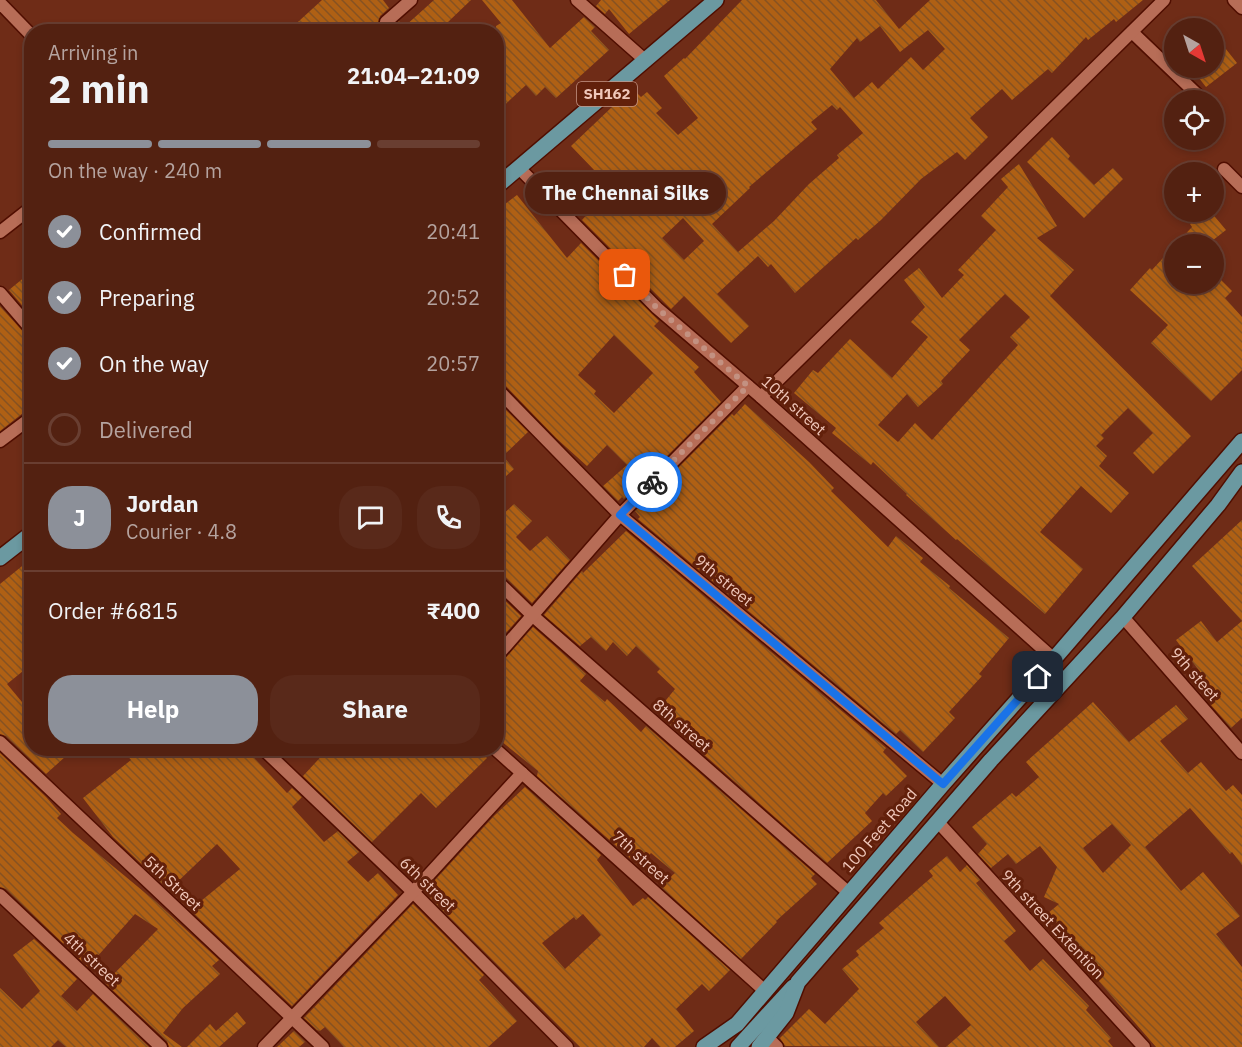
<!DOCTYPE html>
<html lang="en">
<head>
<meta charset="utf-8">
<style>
  :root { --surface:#532111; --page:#59291a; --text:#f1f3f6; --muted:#b5a39f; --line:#693e31; --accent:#8c9099 }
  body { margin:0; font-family:"IBM Plex Sans",sans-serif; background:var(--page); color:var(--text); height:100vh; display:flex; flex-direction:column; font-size:22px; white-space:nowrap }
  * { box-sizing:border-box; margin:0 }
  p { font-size:20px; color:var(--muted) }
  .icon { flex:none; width:33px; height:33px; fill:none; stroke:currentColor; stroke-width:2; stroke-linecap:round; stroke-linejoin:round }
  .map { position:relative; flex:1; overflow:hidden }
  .side { position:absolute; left:24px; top:24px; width:480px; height:732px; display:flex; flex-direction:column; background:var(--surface); border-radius:24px; box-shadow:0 3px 9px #0003,0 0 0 2px var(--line) }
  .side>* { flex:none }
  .needle { width:39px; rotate:141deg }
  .tools { position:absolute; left:1164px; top:18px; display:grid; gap:12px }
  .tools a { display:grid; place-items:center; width:60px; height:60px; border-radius:50%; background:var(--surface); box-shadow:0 3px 9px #0003,0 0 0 2px var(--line); font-size:30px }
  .pin { position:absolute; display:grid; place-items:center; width:51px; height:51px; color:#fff; margin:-26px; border-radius:12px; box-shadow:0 3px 9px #0006 }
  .courier { position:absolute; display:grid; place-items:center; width:60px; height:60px; margin:-30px; border:4px solid #1a73e8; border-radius:50%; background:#fff; color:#222; box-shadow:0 2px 8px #0007 }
  .bubble { position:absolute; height:42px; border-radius:21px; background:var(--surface); box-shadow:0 3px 9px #0003,0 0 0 2px var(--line); font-size:20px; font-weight:700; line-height:42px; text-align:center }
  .overview em { font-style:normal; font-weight:700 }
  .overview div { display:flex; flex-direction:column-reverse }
  .overview { display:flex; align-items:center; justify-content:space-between; height:102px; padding:0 24px }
  h1 { font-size:39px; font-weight:700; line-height:45px }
  .bar { display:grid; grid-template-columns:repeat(4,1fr); gap:9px 6px; align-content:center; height:72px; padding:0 24px }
  .bar i { height:8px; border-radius:4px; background:var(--line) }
  .bar .selected { background:var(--accent) }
  .bar p { grid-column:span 4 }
  .line { display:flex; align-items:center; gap:15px; padding:0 24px; border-top:2px solid var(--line) }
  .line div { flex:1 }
  .round { display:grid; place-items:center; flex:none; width:63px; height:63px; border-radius:24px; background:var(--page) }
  ol { padding:0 24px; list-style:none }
  li { display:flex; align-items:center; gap:18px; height:66px }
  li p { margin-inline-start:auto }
  li .icon { padding:6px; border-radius:50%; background:var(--accent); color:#fff; stroke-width:4 }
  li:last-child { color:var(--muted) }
  li i { width:33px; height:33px; border:3px solid var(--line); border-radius:50% }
  .cta { display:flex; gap:12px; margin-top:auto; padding:12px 24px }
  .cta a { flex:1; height:69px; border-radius:24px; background:var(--accent); color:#fff; font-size:24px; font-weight:700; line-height:69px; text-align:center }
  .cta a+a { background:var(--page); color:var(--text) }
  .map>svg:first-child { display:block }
  .building { fill:url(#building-back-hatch); fill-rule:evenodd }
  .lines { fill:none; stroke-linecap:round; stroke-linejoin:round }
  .minor-casing { stroke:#500e00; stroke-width:15 }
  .tertiary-casing { stroke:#500e00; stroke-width:15 }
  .primary-casing { stroke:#500e00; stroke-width:18 }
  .minor { stroke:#b76d57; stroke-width:12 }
  .tertiary { stroke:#b76d57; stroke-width:12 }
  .primary { stroke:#6b99a1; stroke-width:15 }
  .done { stroke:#c39181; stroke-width:6; stroke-dasharray:0 10.8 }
  .route { stroke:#1a73e8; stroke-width:8 }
  .labels { text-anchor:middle; stroke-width:6; stroke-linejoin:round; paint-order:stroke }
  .shield { fill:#62200b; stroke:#c59586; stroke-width:1.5 }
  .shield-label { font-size:15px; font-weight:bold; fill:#f0c7ba }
  .street-label { font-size:16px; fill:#f0c7ba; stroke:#62200b }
</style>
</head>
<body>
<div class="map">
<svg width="1242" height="1047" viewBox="0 0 1242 1047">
  <defs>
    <pattern id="building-back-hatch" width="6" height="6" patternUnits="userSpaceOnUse" patternTransform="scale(1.5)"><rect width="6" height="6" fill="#af6014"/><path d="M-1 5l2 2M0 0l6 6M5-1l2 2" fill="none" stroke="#865222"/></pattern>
  </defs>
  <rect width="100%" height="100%" fill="#6f2c17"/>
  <g class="building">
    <path d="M322,0H383L389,8L380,16L378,23L380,28L387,30L399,21L404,27L434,0H471L448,22L457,32H287Z"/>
    <path d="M482,0H512L550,48L584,17L595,27L591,31L609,50L556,98L545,87L536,96L526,85L496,113V26L501,23Z"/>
    <path d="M601,0H670L629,34L609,9L605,14L596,6Z"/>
    <path d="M742,0H876L899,29L930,0H1143L1116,22L1114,19L1088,40L1086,37L1052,73L1048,69L1012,100L1002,89L970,118L988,137L965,160L957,152L921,179L881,220L858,240L856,238L795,293L771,264L768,267L758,256L717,294L749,326L731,343L684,296L671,309L582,220L593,208L575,190L594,170L571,146L612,107L609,104L630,86L641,97L647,92L662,108L656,113L678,135L698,118L664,76L684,58L685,59ZM880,26L900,52L928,30L945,49L923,70L911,57L878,89L872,82L854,98L830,69L857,38L860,42ZM832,105L837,110L840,107L863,133L837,155L839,158L809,184L774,221L738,252L712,224L750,188L749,187L817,129L811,122ZM683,218L704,241L684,260L662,238Z"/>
    <path d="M1214,34L1237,63L1206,87L1191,68H1214Z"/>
    <path d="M1052,137L1070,156L1068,159L1094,185L1113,168L1123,179L1084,218L1027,162Z"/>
    <path d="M1019,164L1057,226L1037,238L1074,270L1050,296L1191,436L1153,474L1133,453L1153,433L1128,408L1101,435L1104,438L1096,446L1107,456L1099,466L1129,493L1111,513L1081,486L1040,532L1083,569L1045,614L957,539L956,540L906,495L907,494L873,462L871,465L832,433L836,428L794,393L813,370L818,373L850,339L892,378L928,337L911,322L925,307L904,280L919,268L942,298L964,275L958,270L996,230L981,216L1008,187L1001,179ZM1005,294L1030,317L1010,337L1018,345L932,440L915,423L898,442L878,425L907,394L918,407L943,384L941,381L970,350L959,340Z"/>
    <path d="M517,195L567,258L581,243L659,321L654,326L699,367L694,372L721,402L624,499L622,497L618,501L603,486L627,465L607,445L587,466L556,438L502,382L496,380V211ZM614,335L653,373L614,413L594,394L596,391L578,375Z"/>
    <path d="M1205,212H1211L1226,230L1208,244H1176L1192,227L1190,224Z"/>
    <path d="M1174,246V284H1214V273L1232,291L1225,298L1242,317V370L1211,401L1151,343L1168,325L1130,290L1150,268L1152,270Z"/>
    <path d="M32,271V317L9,290Z"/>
    <path d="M0,306L26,335L32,338V406L0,431Z"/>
    <path d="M496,400L528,432L503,456L514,469L496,485Z"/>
    <path d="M745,404L809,462L834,488L831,491L888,547L896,536L923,558L920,562L950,586L949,588L1009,638L979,674L982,676L949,712L955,718L923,752L900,730L896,734L638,519L640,517L635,511L732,414L734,416Z"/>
    <path d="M514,504L532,521L516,537L530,551L547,536L570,560L532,603L502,574L496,572V521Z"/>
    <path d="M1242,520V718L1231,728L1211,705L1219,697L1176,640L1201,621L1217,642L1242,621L1192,566Z"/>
    <path d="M626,531L886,748L883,752L907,776L886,796L883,793L865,813L872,821L827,863L658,714L660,712L658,710L675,689L657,672L660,669L636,646L627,656L613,642L606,651L591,637L580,646L544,615L582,571L583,573Z"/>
    <path d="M32,558V659L26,664L28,667L7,684L32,714V748H75L46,774L6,736L0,734V584Z"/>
    <path d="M496,592L521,616L496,644Z"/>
    <path d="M533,627L586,674L580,681L605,702L607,699L641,732L646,726L815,874L811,878L817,884L776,921L777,922L741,959L660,886L675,873L651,853L639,866L537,776L538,771L496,737V665L502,662Z"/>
    <path d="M1093,702L1129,742L1176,705L1188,719L1160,741L1188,773L1201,762L1226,791L1233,785L1242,795V865L1232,852L1230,854L1190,808L1145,847L1181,891L1203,872L1240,916L1216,934L1242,967V1047H1156L1058,934L1062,930L1047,914L1059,904L1044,897L1057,867L1040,846L1016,864L1008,854L991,868L978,854L987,844L972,827L1012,793L1016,797L1039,777L1026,762ZM1112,824L1131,845L1103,873L1083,848Z"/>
    <path d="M120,748H245L287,793L292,788L302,797L292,807L324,842L338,831L359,852L347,862L368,882L378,873L398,895L292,1006L190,910L240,869L217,844L169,890L113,837L83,798L131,760Z"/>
    <path d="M329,748H478L487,758L436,808L421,793L372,842L303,776Z"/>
    <path d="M0,753L46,797L61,814L57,818L73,833L155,901L219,960L212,966L220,974L183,1008L163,1033L182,1047H169L167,1041L105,983L158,929L135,914L88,967L6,889L0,887Z"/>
    <path d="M525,787L601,855L597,860L633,906L643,898L645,900L648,897L730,970L709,991L702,984L676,1009L694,1031L675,1047H660L652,1038L644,1047H580L424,892L494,816ZM583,914L601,935L565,969L542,943L574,917L576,920Z"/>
    <path d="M947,856L960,872L967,865L980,880L976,883L1016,931L1004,941L1030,971L1043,959L1089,1006L1086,1010L1111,1038L1108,1041L1113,1047H946L971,1025L945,996L916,1022L939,1047L785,1046L780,1038L809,1009L825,1024L859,989L842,969L859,955L856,951L884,928L879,923L933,876L929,871Z"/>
    <path d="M413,904L484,975L479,980L517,1021L488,1047H344L325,1027L320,1031L317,1030L304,1018Z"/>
    <path d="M34,939L77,979L61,996L77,1011L93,994L149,1047H66L58,1040L51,1047H0V988L22,1009L40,991L13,955Z"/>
    <path d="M237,1012L246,1023L219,1047H187L210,1024L216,1031Z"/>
    <path d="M294,1031L305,1042L299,1047H277Z"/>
  </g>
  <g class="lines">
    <g class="minor-casing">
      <g id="minor">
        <path d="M577,0L646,61"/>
        <path d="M1234,0L1242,8"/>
        <path d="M0,3L32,36"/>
        <path d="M386,22L411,0"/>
        <path d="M1132,32L1203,100"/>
        <path d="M519,168L657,308L761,397L1054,659"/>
        <path d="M1224,169L1242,187"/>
        <path d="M0,232L32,207"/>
        <path d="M0,293L32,330"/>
        <path d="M496,388L620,515L943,784"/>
        <path d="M761,397L1164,0"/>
        <path d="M0,441L32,417"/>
        <path d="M496,580L533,616L849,893"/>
        <path d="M1123,617L1242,753"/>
        <path d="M496,657L620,515L748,386"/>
        <path d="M0,742L323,1047"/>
        <path d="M262,748L413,892L567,1047"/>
        <path d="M494,748L765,991"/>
        <path d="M938,822L1144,1047"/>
        <path d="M0,895L161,1047"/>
        <path d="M264,1047L413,892L522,773"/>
      </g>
    </g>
    <g class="tertiary-casing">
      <path id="tertiary" d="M767,1037L777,1047"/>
    </g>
    <g class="primary-casing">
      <g id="primary">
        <path d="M496,187L716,0"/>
        <path d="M0,558L32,533"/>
        <path d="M704,1047L737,1024L943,784L1054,659L1242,441"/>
        <path d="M738,1047L793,987"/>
        <path d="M759,1047L786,1013L798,982L991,760L1123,617L1218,505L1242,472"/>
      </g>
    </g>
    <use href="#minor" class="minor"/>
    <use href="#tertiary" class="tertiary"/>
    <use href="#primary" class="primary"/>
  </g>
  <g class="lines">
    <path class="done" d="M625,275L657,308L748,386L652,482"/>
    <path class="route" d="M652,482L620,515L943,784L1038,677"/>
  </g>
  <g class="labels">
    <rect class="shield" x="577" y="82" width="60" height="24" rx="4.5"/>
    <g class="shield-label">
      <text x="607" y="99">SH162</text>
    </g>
    <g class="street-label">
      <text transform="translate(794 405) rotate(42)" y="6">10th street</text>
      <text transform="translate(724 580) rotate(40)" y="6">9th street</text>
      <text transform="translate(1195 674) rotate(49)" y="6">9th steet</text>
      <text transform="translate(682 725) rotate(41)" y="6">8th street</text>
      <text transform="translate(879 830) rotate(-49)" y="6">100 Feet Road</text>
      <text transform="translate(641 857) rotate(42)" y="6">7th street</text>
      <text transform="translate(173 883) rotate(43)" y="6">5th Street</text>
      <text transform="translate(428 884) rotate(44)" y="6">6th street</text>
      <text transform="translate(1053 924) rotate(47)" y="6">9th street Extention</text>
      <text transform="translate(92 959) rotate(43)" y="6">4th street</text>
    </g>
  </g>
</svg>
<div class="tools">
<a><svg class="needle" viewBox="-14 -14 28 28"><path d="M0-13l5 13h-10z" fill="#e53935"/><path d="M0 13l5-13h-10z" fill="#b5a39f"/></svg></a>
<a><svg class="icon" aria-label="locate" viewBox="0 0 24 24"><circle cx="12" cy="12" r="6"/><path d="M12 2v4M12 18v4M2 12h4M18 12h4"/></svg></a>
<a>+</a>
<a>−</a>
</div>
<div class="pin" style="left:625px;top:275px;background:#ea580c"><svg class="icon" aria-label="bag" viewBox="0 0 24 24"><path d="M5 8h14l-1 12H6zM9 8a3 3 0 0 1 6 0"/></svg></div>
<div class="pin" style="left:1038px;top:677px;background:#1f2937"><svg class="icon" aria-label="home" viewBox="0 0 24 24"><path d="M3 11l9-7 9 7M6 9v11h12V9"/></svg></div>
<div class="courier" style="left:652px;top:482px"><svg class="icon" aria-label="bike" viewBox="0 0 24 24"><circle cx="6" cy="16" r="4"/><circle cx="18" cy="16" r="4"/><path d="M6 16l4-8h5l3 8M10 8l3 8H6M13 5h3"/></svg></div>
<div class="bubble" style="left:525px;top:172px;width:201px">The Chennai Silks</div>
<section class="side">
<div class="overview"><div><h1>2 min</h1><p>Arriving in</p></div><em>21:04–21:09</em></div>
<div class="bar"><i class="selected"></i><i class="selected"></i><i class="selected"></i><i></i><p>On the way · 240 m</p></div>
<ol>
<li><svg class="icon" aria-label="check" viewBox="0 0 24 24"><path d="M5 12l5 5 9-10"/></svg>Confirmed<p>20:41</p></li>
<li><svg class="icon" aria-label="check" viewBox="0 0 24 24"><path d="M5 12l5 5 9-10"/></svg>Preparing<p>20:52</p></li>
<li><svg class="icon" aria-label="check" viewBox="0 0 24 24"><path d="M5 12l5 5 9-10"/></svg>On the way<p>20:57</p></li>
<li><i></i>Delivered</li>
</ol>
<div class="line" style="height:108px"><b class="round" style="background:var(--accent);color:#fff">J</b><div><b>Jordan</b><p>Courier · 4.8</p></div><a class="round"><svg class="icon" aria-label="chat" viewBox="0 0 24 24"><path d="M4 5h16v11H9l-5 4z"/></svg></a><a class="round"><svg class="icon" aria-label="phone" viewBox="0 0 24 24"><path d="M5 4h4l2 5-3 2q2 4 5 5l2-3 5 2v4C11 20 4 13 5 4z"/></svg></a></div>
<div class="line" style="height:78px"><div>Order #6815</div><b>₹400</b></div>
<div class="cta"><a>Help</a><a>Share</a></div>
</section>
</div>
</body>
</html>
